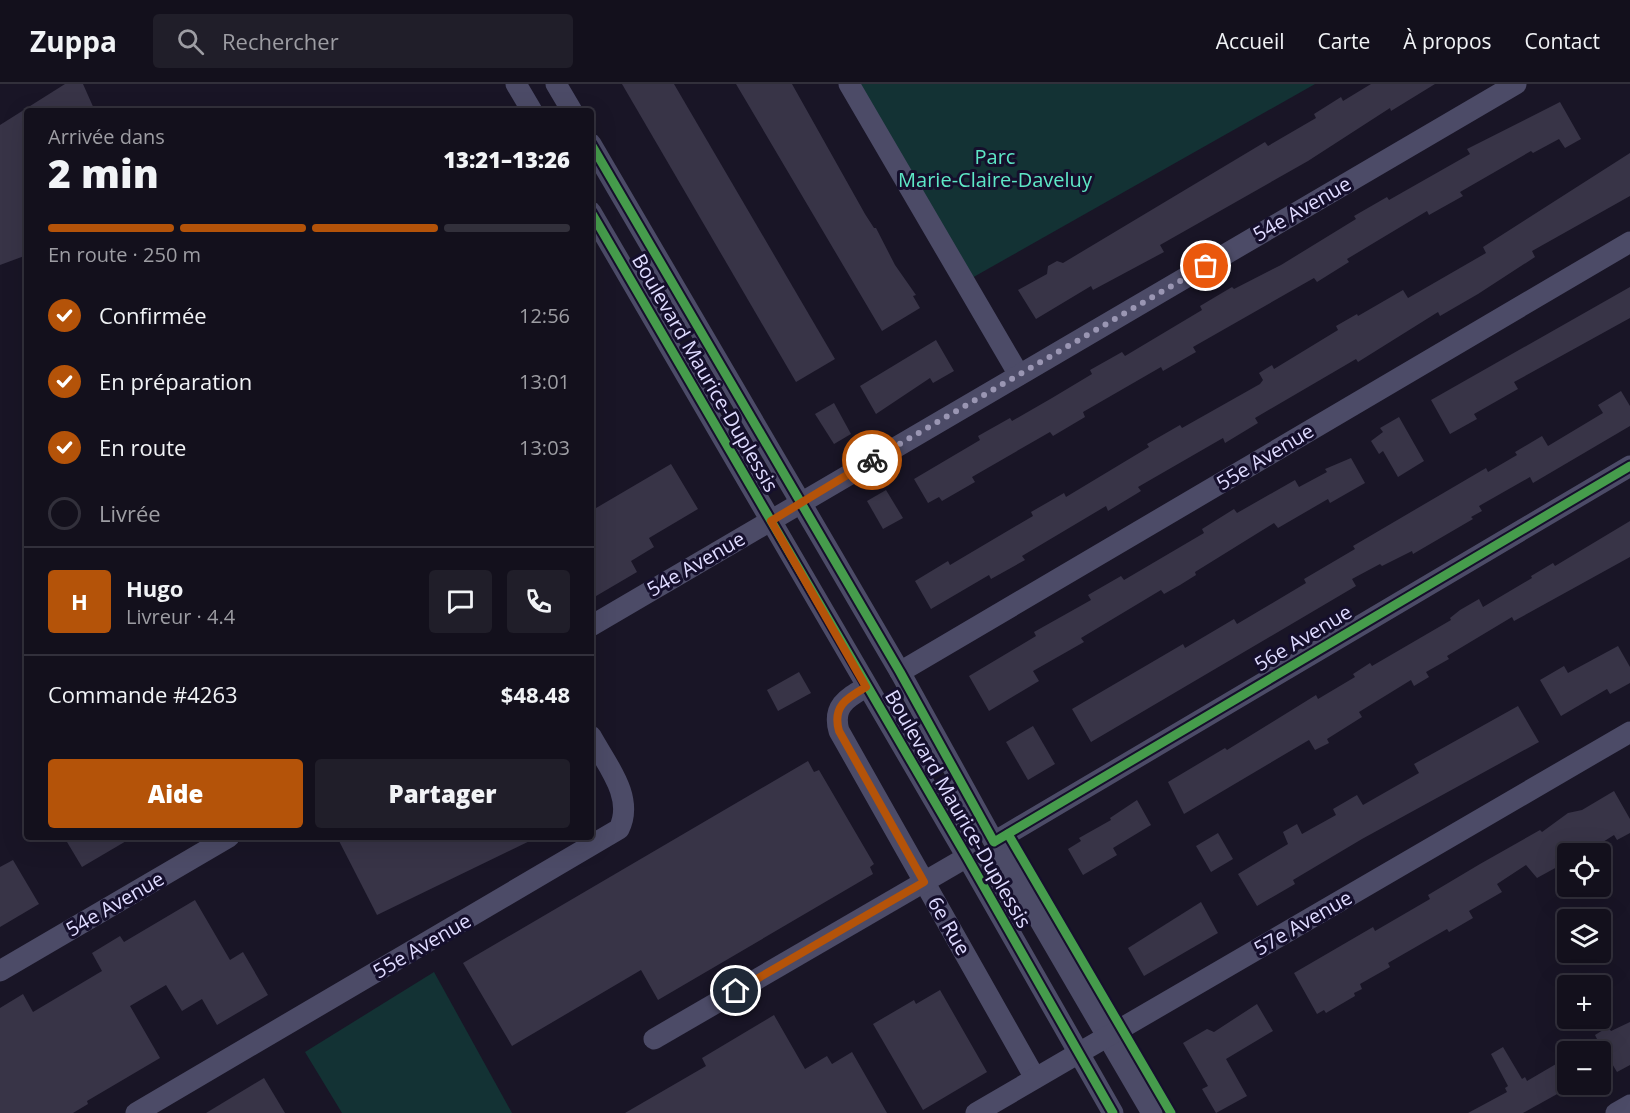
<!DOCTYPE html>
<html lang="fr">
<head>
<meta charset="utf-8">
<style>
  :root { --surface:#13101c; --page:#201e29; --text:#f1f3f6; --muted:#9d9da3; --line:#32303b; --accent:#b45309 }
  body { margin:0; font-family:"Open Sans",sans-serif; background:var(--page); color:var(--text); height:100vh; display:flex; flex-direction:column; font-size:22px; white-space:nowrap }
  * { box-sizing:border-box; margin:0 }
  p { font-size:20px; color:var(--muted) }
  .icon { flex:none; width:33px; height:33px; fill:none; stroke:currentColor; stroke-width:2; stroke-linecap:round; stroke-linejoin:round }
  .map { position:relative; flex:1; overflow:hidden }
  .drawer { position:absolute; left:24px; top:24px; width:570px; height:732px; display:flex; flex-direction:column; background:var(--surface); border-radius:6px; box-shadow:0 6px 24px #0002,0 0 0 2px var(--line) }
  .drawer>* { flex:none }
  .controls { position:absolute; left:1557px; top:759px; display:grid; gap:12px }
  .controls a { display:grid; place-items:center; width:54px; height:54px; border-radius:6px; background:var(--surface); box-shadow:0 6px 24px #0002,0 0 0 2px var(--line); font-size:30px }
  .pin { position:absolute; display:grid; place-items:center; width:51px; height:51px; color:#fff; margin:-26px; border:3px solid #fff; border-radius:50%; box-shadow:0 2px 6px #0007 }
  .courier { position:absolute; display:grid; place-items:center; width:60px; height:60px; margin:-30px; border:4px solid #b45309; border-radius:50%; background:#fff; color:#222; box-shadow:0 2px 8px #0007 }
  .headline em { font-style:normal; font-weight:800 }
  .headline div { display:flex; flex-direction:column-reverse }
  .headline { display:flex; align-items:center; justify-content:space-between; height:102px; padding:0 24px }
  h1 { font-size:39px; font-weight:800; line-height:45px }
  .bar { display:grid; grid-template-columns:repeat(4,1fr); gap:9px 6px; align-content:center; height:72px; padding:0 24px }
  .bar i { height:8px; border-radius:4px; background:var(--line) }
  .bar .on { background:var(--accent) }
  .bar p { grid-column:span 4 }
  .line { display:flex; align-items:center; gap:15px; padding:0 24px; border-top:2px solid var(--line) }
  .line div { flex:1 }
  .round { display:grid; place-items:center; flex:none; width:63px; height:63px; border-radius:6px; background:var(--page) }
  ol { padding:0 24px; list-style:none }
  li { display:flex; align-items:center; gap:18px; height:66px }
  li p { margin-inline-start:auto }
  li .icon { padding:6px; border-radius:50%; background:var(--accent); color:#fff; stroke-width:4 }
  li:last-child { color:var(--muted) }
  li i { width:33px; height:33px; border:3px solid var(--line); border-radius:50% }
  .primary-button { display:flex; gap:12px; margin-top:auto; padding:12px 24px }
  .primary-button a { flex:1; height:69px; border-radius:6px; background:var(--accent); color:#fff; font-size:24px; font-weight:800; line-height:69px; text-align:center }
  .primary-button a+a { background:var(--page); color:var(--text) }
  header { display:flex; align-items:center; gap:36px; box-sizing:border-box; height:84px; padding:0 30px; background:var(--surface); border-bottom:2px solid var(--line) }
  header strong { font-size:28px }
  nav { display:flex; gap:33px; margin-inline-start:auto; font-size:21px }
  .search { width:420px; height:54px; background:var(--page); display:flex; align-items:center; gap:15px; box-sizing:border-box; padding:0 21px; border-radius:6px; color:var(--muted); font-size:22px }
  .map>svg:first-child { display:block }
  .green { fill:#133234 }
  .building { fill:#383447 }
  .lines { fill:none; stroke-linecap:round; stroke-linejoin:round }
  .minor { stroke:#4c4b67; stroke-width:21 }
  .cycleway-casing { stroke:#150f2c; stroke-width:13 }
  .cycleway { stroke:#469c4c; stroke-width:9 }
  .done { stroke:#9a96b3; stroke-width:6; stroke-dasharray:0 10.8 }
  .route { stroke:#b45309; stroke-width:8 }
  .labels { text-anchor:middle; stroke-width:6; stroke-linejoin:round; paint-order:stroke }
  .park-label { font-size:20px; fill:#5ee8c6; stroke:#150f2c }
  .street-label { font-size:20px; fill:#dfdbff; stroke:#150f2c }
</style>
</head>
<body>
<header>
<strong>Zuppa</strong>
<div class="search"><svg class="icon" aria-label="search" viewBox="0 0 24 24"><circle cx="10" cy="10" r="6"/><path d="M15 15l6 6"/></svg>Rechercher</div>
<nav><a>Accueil</a><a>Carte</a><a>À propos</a><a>Contact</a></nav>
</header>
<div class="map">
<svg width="1630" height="1029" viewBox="0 0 1630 1029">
  <rect width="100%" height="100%" fill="#191526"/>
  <g class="green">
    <path d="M849,0H1315L963,199Z"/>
    <path d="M434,888L512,1029H342L305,968Z"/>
  </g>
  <g class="building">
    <path d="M65,0H83L95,27H27V171L0,181V41Z"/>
    <path d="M622,0H674L835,275L796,298Z"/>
    <path d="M736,0H792L865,130L874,144H876L895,181L916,211L913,212L920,224L882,247Z"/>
    <path d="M1371,0H1435L1391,27L1390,24L1308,77L1160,161L1164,168L1093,206L1091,202L1036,235L1018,206L1047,190L1048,182L1057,177L1063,179L1265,58L1268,62L1316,34L1314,30L1341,13L1343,17Z"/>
    <path d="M1560,18L1581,55L1565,64L1559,55L1533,69L1531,67L1460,108L1463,112L1429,131L1427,127L1347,175L1349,178L1317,198L1314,194L1193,263L1196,268L1163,287L1161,283L1083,328L1085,333L1053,352L1050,348L972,393L975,398L942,417L939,413L928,419L914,395L980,356L978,352L1010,334L1012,337L1052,314L1092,290L1090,286L1122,268L1125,272L1202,226L1200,222L1232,203L1234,205L1281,181L1356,135L1354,132L1387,113L1389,116L1470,70L1467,65Z"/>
    <path d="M1630,69V112L1532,167L1535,173L1478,210L1440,232L1438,228L1358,278L1356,275L1255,334L1258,339L1225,359L1223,354L1138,403L1141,407L1108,427L1106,422L1022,472L1025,476L991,495L989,491L931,525L915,497L948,477L950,481L1033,432L1031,428L1064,409L1066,413L1149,363L1147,360L1180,341L1182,344L1260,300L1263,296L1259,289L1272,281L1274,285L1338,246L1336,242L1357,230L1358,232L1403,206L1408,214L1486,169L1483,163Z"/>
    <path d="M1630,203V234L1514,298L1518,305L1474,330L1477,335L1450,350L1431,316Z"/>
    <path d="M936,256L954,287L933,299L930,294L876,330L860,302Z"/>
    <path d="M1621,307L1630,322V342L1533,399L1530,393L1479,422L1482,427L1471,433L1473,435L1413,470L1412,467L1382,482L1380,480L1352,495L1356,502L1091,658L1072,625L1183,560L1185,564L1234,535L1237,540L1306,499L1304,495L1355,465L1353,462L1486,384L1488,388L1517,371L1515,368L1542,352L1548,362L1603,329L1598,321Z"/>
    <path d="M834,319L851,350L834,360L815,330Z"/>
    <path d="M1399,333L1424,377L1398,393L1383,367L1379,370L1371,357L1383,348L1380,344Z"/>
    <path d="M1351,374L1365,399L1330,419L1328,415L1278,444L1274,439L1195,488L1196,491L1180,501L1164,510L1161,506L1081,554L1084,558L1033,587L1039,597L989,627L969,592L1036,552L1034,548L1091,516L1088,511L1121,492L1124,496L1204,449L1202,445L1234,425L1237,429L1295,396L1299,403L1327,388L1325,385Z"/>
    <path d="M671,380L698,425L649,454L654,463L631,477L637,488L591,515V427Z"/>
    <path d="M886,406L903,434L883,445L867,417Z"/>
    <path d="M1630,437V473L1514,537L1512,533L1447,572L1449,575L1426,588L1429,593L1414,602L1411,596L1359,628L1362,633L1327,655L1329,659L1315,666L1309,656L1184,730L1168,698L1225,664L1227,666L1316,611L1318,615L1355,593L1353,590L1370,579L1372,582L1451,536L1450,534L1460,526L1479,515L1483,523L1532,494L1531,492L1553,479L1555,482Z"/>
    <path d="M1618,562L1630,583V599L1610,610L1607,605L1561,632L1540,596L1564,582L1568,589Z"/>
    <path d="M799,588L811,609L778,627L767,606Z"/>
    <path d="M1518,622L1539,658L1362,755L1293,796L1295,800L1257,822L1238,790L1288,760L1283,748L1297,740L1302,750L1336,731L1333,725L1357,711L1363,721L1419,689L1414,680Z"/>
    <path d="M1033,642L1055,680L1028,696L1006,658Z"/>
    <path d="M808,677L814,688L819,686L874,780L870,783L873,790L658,916L641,886L512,962L463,879Z"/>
    <path d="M1614,707L1630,735V749L1617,756L1614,751L1584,770H1568V777L1537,794L1526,781L1497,800L1502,808L1469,827L1473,834L1449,848L1447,845L1388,879L1390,883L1360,900L1362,905L1354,909L1355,912L1326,929L1324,926L1317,930L1294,889L1373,843L1375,847L1430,815L1428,811L1480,780L1540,746L1542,748L1568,729L1582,726Z"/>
    <path d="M1137,716L1151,741L1113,764L1117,771L1083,791L1068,765L1081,757L1079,754L1111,736L1110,734Z"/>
    <path d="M1218,749L1233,775L1211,788L1196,762Z"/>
    <path d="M64,753H133L82,783Z"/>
    <path d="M337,753H538L377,831Z"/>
    <path d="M13,776L39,820L0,843V783Z"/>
    <path d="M195,816L230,876L243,868L268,911L217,941L202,915L182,927L166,901L130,922L160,974L87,1017L88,1020L73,1029H0V924L23,910L33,928L102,887L92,869L120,852L124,858Z"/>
    <path d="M1201,818L1218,849L1144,892L1128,864Z"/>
    <path d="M940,906L987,988L923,1026L873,940L914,916L916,920Z"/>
    <path d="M1257,920L1273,947L1226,975L1247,1012L1216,1029L1202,1005L1208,1002L1183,959L1207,945L1214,948Z"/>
    <path d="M774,931L805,985L827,972L832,980L852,968L887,1029H625L706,982L702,974Z"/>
    <path d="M1630,938V981L1617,988L1605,968H1577L1597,955L1595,951L1608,943L1611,947Z"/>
    <path d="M1503,963L1522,995L1525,993L1527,997L1568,973V1004L1523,1029H1468L1507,1008L1505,1004L1508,1002L1491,970Z"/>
    <path d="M264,994L285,1029H206Z"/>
  </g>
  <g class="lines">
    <g class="minor">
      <path d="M516,0L532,27"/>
      <path d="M556,0L572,27"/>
      <path d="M849,0L1019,291"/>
      <path d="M591,60L900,588L994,758L1152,1029"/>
      <path d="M591,128L967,773L1113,1029"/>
      <path d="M591,542L1516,0"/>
      <path d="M900,588L1630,158"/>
      <path d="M866,603C847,614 832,622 839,647L1035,994"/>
      <path d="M994,758L1630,382"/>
      <path d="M0,887L229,753"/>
      <path d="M654,955L967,773"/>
      <path d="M136,1029L619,745C635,713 606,680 591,652"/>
      <path d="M976,1029L1630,648"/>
      <path d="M1616,1029L1630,1021"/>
    </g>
    <g class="cycleway-casing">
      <g id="cycleway">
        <path d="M591,60L900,588L994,758L1630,382"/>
        <path d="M591,128L967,773L1113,1029"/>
        <path d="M1008,750L1171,1029"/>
      </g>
    </g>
    <use href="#cycleway" class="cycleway"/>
  </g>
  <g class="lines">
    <path class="done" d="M872,376L1206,182"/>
    <path class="route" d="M736,907L924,798L839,647C832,622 847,614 866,603L771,437L872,376"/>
  </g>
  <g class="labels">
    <g class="park-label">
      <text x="995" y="80">Parc<tspan x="995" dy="23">Marie-Claire-Daveluy</tspan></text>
    </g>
    <g class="street-label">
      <text transform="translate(1302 125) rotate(-30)" y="7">54e Avenue</text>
      <text transform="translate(705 289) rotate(60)" y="7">Boulevard Maurice-Duplessis</text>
      <text transform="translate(1265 373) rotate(-31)" y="7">55e Avenue</text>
      <text transform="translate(696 480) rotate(-30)" y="7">54e Avenue</text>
      <text transform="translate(1303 554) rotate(-31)" y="7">56e Avenue</text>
      <text transform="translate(958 725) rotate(60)" y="7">Boulevard Maurice-Duplessis</text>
      <text transform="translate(115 820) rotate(-30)" y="7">54e Avenue</text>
      <text transform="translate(1303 839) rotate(-30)" y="7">57e Avenue</text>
      <text transform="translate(949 842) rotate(60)" y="7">6e Rue</text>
      <text transform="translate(422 862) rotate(-30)" y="7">55e Avenue</text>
    </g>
  </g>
</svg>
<div class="controls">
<a><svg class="icon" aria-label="locate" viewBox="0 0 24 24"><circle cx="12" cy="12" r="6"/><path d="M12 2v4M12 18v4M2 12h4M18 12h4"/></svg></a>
<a><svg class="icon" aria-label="layers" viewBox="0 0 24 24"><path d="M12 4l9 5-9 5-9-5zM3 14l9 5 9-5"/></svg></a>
<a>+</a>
<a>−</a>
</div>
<div class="pin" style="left:1206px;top:182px;background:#ea580c"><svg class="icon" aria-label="bag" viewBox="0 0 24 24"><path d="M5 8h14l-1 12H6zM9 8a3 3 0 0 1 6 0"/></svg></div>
<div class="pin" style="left:736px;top:907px;background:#1f2937"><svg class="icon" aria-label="home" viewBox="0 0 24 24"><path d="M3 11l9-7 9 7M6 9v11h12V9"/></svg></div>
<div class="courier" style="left:872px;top:376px"><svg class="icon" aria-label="bike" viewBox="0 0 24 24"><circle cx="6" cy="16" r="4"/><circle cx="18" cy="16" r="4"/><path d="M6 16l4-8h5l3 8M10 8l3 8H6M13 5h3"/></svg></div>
<section class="drawer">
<div class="headline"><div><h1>2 min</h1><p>Arrivée dans</p></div><em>13:21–13:26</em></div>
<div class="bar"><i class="on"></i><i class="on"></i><i class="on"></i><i></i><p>En route · 250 m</p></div>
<ol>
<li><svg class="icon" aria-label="check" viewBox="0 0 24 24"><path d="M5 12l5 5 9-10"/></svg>Confirmée<p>12:56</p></li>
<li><svg class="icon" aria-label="check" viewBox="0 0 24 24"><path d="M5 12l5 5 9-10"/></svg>En préparation<p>13:01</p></li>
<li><svg class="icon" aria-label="check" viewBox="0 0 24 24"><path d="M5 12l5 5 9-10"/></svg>En route<p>13:03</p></li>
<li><i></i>Livrée</li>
</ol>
<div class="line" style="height:108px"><b class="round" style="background:var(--accent);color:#fff">H</b><div><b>Hugo</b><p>Livreur · 4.4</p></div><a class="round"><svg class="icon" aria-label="chat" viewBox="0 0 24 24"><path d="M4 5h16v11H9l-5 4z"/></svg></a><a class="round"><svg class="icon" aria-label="phone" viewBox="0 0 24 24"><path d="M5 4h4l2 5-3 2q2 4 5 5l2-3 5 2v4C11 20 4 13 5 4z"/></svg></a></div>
<div class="line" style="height:78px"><div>Commande #4263</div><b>$48.48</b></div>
<div class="primary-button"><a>Aide</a><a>Partager</a></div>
</section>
</div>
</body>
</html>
